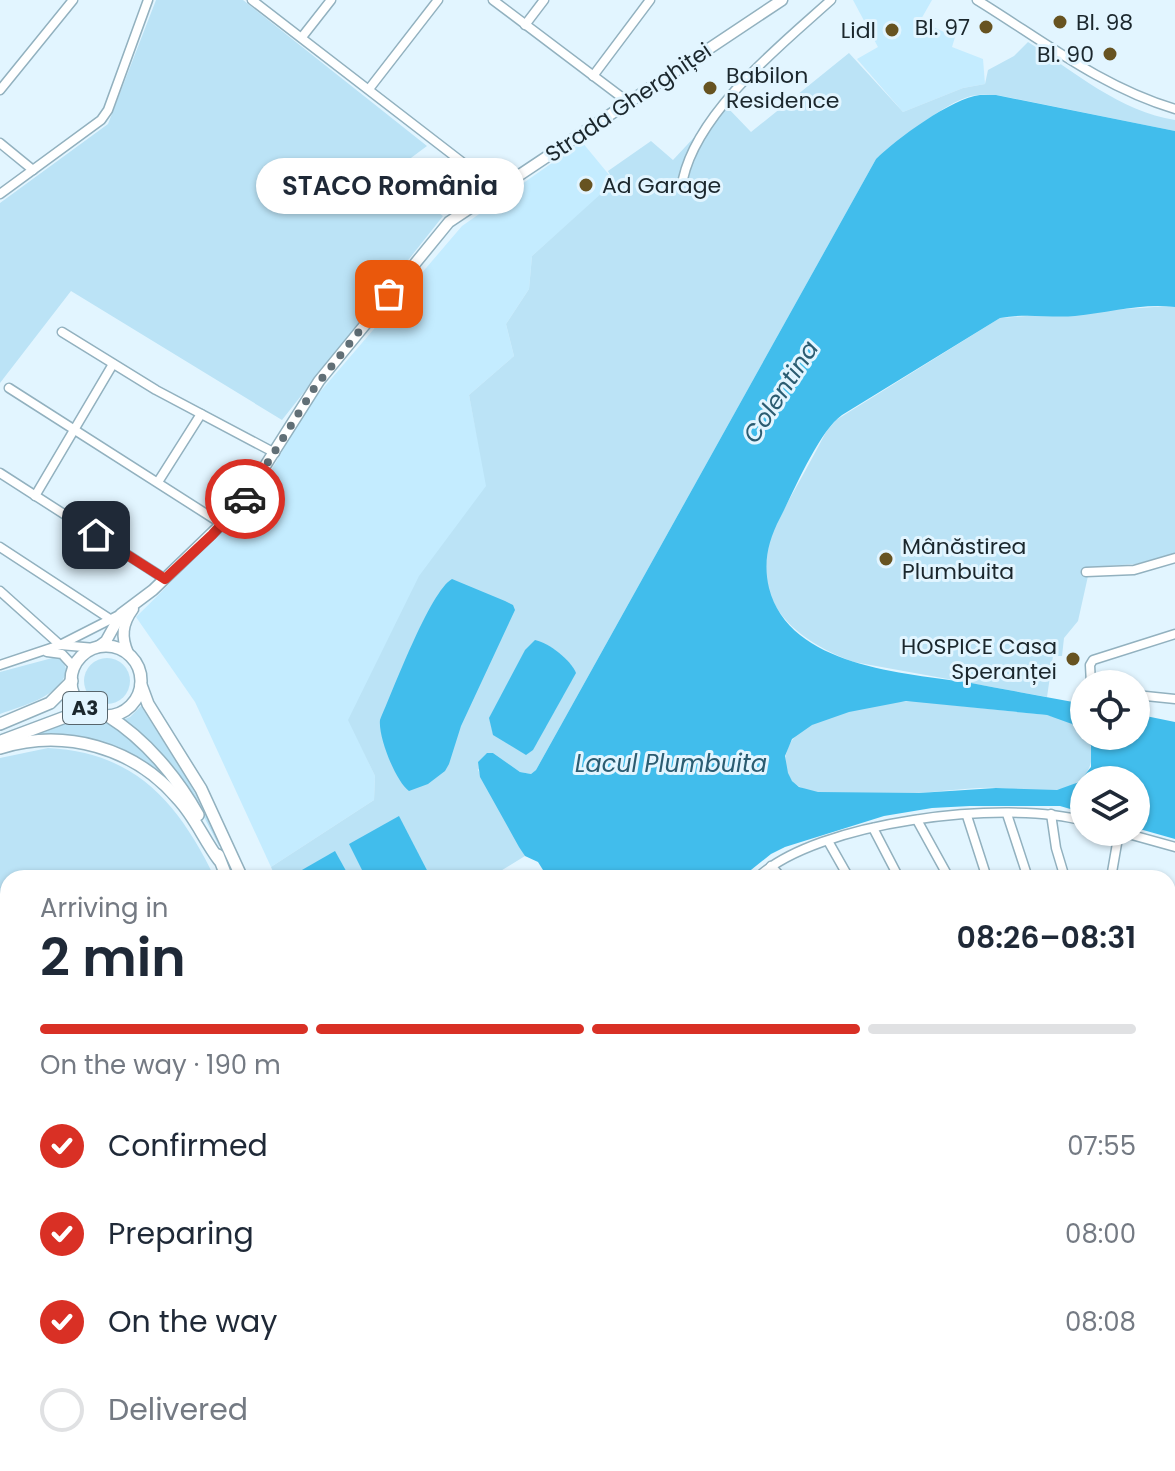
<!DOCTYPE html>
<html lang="en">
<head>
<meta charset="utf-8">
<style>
  :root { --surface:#fff; --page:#f6f6f7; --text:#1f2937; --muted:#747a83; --line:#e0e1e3; --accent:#d93025 }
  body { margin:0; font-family:Poppins,sans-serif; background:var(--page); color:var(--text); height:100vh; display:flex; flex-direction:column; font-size:30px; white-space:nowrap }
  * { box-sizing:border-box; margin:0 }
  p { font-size:26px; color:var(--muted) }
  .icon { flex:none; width:44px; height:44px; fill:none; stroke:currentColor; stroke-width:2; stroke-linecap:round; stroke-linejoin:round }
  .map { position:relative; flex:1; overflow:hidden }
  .sheet { position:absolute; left:0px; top:870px; width:1176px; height:602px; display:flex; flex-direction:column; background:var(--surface); border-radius:24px 24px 0 0; box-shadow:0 2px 6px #0004 }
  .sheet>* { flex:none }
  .buttons { position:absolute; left:1070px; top:670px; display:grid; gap:16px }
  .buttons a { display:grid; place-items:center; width:80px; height:80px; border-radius:50%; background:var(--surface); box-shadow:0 2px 6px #0004; font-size:40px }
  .pin { position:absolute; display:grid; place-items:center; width:68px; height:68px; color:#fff; margin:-34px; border-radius:16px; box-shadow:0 4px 12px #0006 }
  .courier { position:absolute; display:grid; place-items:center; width:80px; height:80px; margin:-40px; border:6px solid #d93025; border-radius:50%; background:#fff; color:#222; box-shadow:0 2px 10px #0007 }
  .bubble { position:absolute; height:56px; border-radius:28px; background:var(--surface); box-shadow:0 2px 6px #0004; font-size:26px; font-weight:600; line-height:56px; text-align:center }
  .head em { font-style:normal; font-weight:600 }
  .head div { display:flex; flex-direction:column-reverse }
  .head { display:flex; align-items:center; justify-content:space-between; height:136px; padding:0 40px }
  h1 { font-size:52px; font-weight:600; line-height:60px }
  .bar { display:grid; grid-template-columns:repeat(4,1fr); gap:12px 8px; align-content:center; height:96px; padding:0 40px }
  .bar i { height:10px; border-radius:6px; background:var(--line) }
  .bar .active { background:var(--accent) }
  .bar p { grid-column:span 4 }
  ol { padding:0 40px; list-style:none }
  li { display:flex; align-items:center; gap:24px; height:88px }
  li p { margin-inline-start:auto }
  li .icon { padding:8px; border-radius:50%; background:var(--accent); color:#fff; stroke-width:4 }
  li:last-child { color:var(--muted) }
  li i { width:44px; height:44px; border:4px solid var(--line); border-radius:50% }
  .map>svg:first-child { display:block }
  .built { fill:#c4ecff }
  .green { fill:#bbe3f6 }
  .water { fill:#41bdec }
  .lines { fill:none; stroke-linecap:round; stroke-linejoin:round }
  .minor-casing { stroke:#92b1bf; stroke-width:11 }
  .major-casing { stroke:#92b1bf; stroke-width:13 }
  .highway-casing { stroke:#92b1bf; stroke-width:14 }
  .minor { stroke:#fff; stroke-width:8 }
  .major { stroke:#fff; stroke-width:10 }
  .highway { stroke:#fff; stroke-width:11 }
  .done { stroke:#616f76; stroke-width:8; stroke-dasharray:0 14.4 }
  .route { stroke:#d93025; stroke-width:10 }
  .poi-dot { fill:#675321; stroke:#e2f5ff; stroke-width:3 }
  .labels { text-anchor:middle; stroke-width:6; stroke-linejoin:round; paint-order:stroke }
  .shield { fill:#e2f5ff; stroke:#57656c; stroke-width:2 }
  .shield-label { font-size:20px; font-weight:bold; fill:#1b272d }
  .poi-label { font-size:22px; fill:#1b272d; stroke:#e2f5ff; text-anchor:start }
  .street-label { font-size:22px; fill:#1b272d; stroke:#e2f5ff }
  .water-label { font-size:24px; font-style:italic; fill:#2b5c71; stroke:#e2f5ff }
</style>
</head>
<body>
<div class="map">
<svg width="1175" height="1471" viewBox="0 0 1175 1471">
  <rect width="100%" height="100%" fill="#e2f5ff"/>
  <g class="built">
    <path d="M853,0H932L920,21L955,37L952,47L983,59L985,84L963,88L903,112L857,59L878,47Z"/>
    <path d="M582,142L615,182L532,256L529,289L506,324L514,356L469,395L487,486L349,720L375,776L374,800L271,867L195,702L136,617L224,530L263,485L308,406L462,226Z"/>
  </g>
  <g class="green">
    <path d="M156,0H243L427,146L388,175L443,216L282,420L71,291L0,383V203L108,124Z"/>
    <path d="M1028,42C1073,71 1121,112 1175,120V131L997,95C988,95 979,94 971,96C944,103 899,141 876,159L536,770L531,774L520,772L493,753L478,770L525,856L489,878H276L271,867L374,800L375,776L348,720L419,576L486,486L469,395L514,356L506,324L529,289L532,256L614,182L608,171L651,141L673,160L714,116L726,106L751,132L849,53L903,112L963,88L985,84L988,70L1014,56Z"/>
    <path d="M1168,306L1175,307V553L1136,564L1090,567L1078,621L1064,638L1062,656H1053L1047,697L854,662C803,643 754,609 767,546C770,532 779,520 785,507C799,482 813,457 826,432L836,420L1000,318Z"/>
    <path d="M56,657L63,661L67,671C58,698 24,705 0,714V672Z"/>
    <circle cx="107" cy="681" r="23"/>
    <path d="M915,701L1047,715C1059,718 1071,721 1080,730C1100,747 1094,777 1068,787C1046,796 1019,788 996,788C970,787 943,792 917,793C888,794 860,793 831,793C822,793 811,793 802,788C776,776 783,741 804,729C831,712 884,701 915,701Z"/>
    <path d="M141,706L189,782L222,845L219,846L202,813L122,720L130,717Z"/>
    <path d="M87,717C95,721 104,721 112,725C141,740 164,773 184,799L118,749L17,740L69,720Z"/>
    <path d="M48,748C136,752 179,804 215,878H8V896L0,895V758Z"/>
    <path d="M8,961V1464H1014L1028,1471H0V967L4,968Z"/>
  </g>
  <g class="water">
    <path d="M980,95H996L1175,131V307C1141,303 1108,313 1075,316C1050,318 1025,313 1000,318L842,415C819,431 794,491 780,518C768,541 763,562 769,588C789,667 905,673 971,683C1008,690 1046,697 1084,704V734L1072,724L1047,715L906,701L849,712L812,725L792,739L785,756L788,773L792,781L799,787L818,792L919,793L996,788L1057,790L1079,782L1091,767V746L1085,736H1136V714L1175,722V839L1136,828V780H1084V813L1060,806H970L932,808L884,816L785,847L771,854L741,878H548L538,862L525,856L519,847L480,777L478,762L487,753H493L520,772L531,774L536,770L876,159C896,139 952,98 980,95Z"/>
    <path d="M452,579L505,601L513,605L515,610L461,726L449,764L445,771L428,784L409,791C396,782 378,737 380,720C392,693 430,591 452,579Z"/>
    <path d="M535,640C549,643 571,660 576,673L533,750L526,755L493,735L489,718L525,650Z"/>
    <path d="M399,816L431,878H366L349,844Z"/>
    <path d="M335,851L350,878H288Z"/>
  </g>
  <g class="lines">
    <g class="minor-casing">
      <g id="minor">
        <path d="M252,0L497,189"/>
        <path d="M493,0L628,102"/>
        <path d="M977,0C1042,40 1101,87 1175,109"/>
        <path d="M525,25L544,0"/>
        <path d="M302,37L331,0"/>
        <path d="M593,76L650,0"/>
        <path d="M369,89L438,0"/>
        <path d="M0,90L73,0"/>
        <path d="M0,143L33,170"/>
        <path d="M683,179C698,111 781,45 831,0"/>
        <path d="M0,194L101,120L108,110L148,0"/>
        <path d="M62,332L156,390L275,453"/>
        <path d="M9,388L222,524"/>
        <path d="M0,473L165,579"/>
        <path d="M158,482L201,414"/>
        <path d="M35,496L113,364"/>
        <path d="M0,547L110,619"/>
        <path d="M1086,572L1134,570L1175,558"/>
        <path d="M0,591L60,645"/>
        <path d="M60,645L95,648"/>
        <path d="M47,652L62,654L74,667"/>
        <path d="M0,665L60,645L121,614"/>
        <path d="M1091,684L1090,665L1093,660L1175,634"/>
        <path d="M1136,695L1175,699"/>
        <path d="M1007,814L1028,878"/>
        <path d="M1051,814L1056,848L1065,878"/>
        <path d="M967,816L987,878"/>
        <path d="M917,820L949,878"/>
        <path d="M873,828L899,878"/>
        <path d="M1121,832L1175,847"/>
        <path d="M828,841L849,878"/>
        <path d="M771,866L782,878"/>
        <path d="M757,878C816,821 1007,799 1084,821"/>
        <path d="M1111,878L1119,832"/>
        <path d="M1168,915L1175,913"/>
        <path d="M1168,963L1175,959"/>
        <path d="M1168,1003L1175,999"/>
        <path d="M1175,1104V1105"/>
        <path d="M1168,1124L1175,1117"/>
        <path d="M1168,1157L1175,1165"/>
        <path d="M1168,1222L1175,1215"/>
        <path d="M1168,1264L1175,1271"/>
        <path d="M1168,1320L1175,1327"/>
        <path d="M1168,1364L1175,1358"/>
        <path d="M1168,1397L1175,1394"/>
      </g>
    </g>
    <g class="major-casing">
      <g id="major">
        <path d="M98,647L106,641L121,614L153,590L239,507L319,381L449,222L782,0"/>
        <path d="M128,653C121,637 122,624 133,609"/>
        <path d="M1169,1471L1175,1466"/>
      </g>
    </g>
    <g class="highway-casing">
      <g id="highway">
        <circle cx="106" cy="681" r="35"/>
        <path d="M141,685L148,704L201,789L242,878"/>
        <path d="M108,716C145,739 177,777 198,815"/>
        <path d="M0,724L50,703L72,681"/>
        <path d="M1,741L68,716L92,712"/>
        <path d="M0,748C64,728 134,747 178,799C195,817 204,840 219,860"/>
        <path d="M218,855L227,878"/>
        <path d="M479,1464L482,1471"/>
        <path d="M501,1464L504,1471"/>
      </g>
    </g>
    <use href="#minor" class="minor"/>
    <use href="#major" class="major"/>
    <use href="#highway" class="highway"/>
  </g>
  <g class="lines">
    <path class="done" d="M245,499L315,387L389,294"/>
    <path class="route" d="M96,535L165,579L212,535L245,499"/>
  </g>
  <g class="poi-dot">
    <circle cx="1060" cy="22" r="8"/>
    <circle cx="986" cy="27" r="8"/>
    <circle cx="892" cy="30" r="8"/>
    <circle cx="1110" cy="54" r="8"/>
    <circle cx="710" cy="88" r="8"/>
    <circle cx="586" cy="185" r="8"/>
    <circle cx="886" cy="559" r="8"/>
    <circle cx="1073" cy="659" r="8"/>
  </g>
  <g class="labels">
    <rect class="shield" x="63" y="692" width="44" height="32" rx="6"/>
    <g class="shield-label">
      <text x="85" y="715">A3</text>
    </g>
    <g class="poi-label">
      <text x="1076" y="30">Bl. 98</text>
      <text x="970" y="35" text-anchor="end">Bl. 97</text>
      <text x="876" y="38" text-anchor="end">Lidl</text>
      <text x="1094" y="62" text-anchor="end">Bl. 90</text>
      <text x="726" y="83">Babilon<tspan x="726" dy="25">Residence</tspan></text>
      <text x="602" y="193">Ad Garage</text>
      <text x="902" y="554">Mânăstirea<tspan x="902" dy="25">Plumbuita</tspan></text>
      <text x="1057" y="654" text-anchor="end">HOSPICE Casa<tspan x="1057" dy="25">Speranței</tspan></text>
    </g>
    <g class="street-label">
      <text transform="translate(628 102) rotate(-34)" y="8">Strada Gherghiței</text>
    </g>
    <g class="water-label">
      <text transform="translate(781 392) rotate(-57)" y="8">Colentina</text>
      <text x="671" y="772">Lacul Plumbuita</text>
    </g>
  </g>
</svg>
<div class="buttons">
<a><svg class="icon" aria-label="locate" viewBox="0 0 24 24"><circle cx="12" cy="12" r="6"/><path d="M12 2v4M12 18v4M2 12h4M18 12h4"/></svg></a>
<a><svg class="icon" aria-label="layers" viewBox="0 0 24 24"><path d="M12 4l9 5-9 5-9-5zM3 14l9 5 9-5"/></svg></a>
</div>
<div class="pin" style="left:389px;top:294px;background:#ea580c"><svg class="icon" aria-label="bag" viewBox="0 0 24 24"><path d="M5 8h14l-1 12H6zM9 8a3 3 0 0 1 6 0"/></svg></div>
<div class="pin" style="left:96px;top:535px;background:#1f2937"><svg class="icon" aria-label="home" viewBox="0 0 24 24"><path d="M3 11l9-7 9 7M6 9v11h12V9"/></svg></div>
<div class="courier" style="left:245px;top:499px"><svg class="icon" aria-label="car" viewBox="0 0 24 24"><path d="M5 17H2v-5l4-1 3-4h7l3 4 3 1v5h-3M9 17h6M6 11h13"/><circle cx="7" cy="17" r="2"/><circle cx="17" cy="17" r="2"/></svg></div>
<div class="bubble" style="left:256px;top:158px;width:268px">STACO România</div>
<section class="sheet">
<div class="head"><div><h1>2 min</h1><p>Arriving in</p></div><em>08:26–08:31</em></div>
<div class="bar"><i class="active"></i><i class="active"></i><i class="active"></i><i></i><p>On the way · 190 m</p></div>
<ol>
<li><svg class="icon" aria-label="check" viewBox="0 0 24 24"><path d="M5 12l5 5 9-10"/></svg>Confirmed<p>07:55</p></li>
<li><svg class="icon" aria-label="check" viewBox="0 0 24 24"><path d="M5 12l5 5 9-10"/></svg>Preparing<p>08:00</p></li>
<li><svg class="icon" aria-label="check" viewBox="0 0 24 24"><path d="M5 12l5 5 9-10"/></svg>On the way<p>08:08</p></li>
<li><i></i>Delivered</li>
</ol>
</section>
</div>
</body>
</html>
